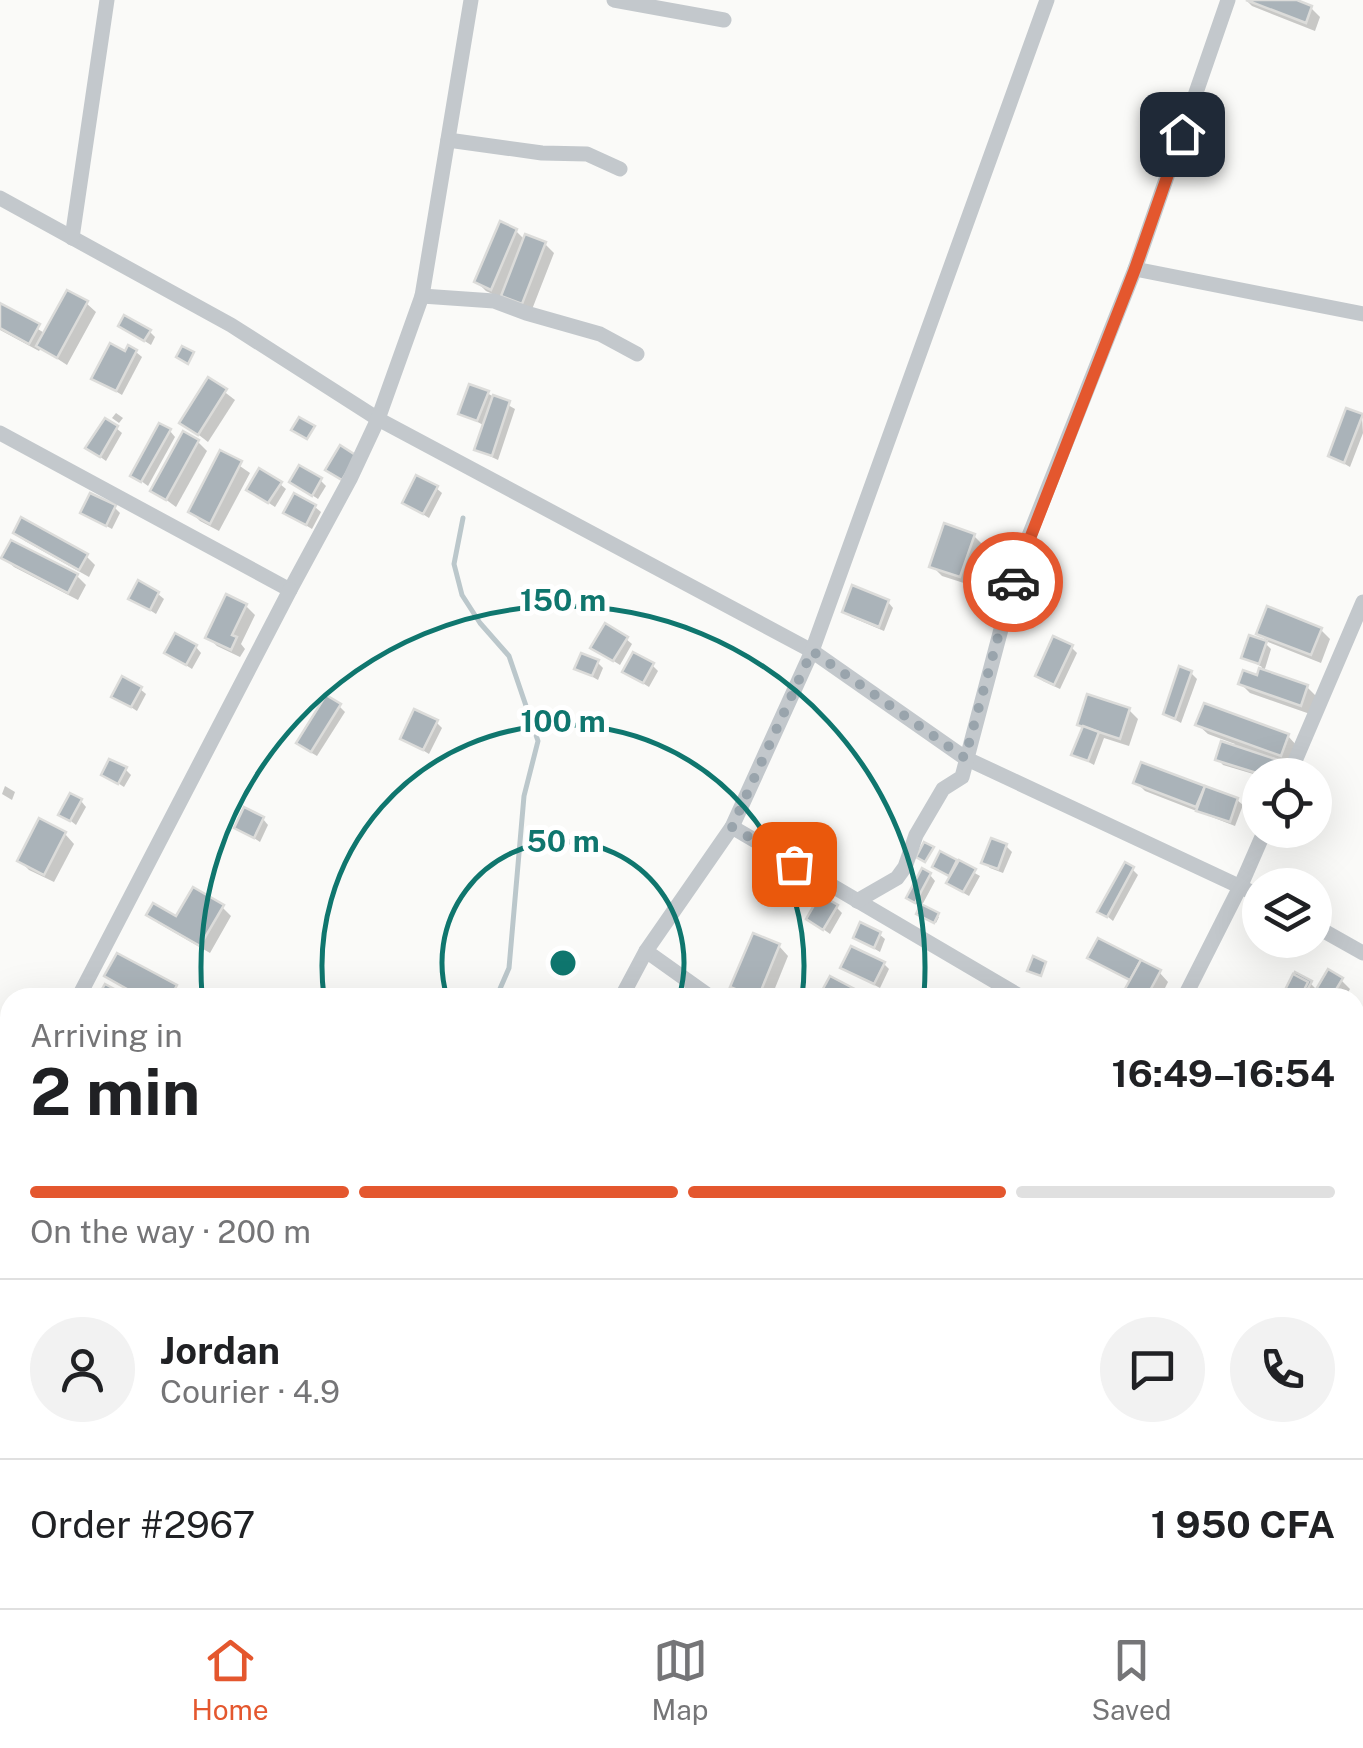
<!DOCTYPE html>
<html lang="en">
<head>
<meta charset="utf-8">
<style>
  :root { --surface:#fff; --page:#f2f2f2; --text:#202124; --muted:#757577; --line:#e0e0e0; --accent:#e4572e }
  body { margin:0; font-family:"Public Sans",sans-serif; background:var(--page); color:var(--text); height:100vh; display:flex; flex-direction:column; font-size:38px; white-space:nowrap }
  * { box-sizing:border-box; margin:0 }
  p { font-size:32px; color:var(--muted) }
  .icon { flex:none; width:55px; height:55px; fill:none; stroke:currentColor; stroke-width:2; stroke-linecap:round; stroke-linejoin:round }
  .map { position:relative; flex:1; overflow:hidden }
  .side { position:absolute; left:0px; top:988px; width:1365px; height:622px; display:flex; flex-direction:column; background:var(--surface); border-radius:30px 30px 0 0; box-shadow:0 10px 40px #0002 }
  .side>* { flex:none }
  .buttons { position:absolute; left:1242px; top:758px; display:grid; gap:20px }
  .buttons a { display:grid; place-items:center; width:90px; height:90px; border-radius:50%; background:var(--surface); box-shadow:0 10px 40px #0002; font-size:50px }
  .pin { position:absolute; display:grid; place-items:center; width:85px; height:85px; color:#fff; margin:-42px; border-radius:20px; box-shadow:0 5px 15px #0006 }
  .courier { position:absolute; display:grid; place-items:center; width:100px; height:100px; margin:-50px; border:8px solid #e4572e; border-radius:50%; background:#fff; color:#222; box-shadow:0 2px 12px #0007 }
  .summary em { font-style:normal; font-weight:700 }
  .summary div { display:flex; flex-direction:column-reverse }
  .summary { display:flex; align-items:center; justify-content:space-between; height:170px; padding:0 30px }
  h1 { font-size:65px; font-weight:700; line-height:75px }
  .bar { display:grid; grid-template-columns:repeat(4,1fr); gap:15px 10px; align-content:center; height:120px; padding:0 30px }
  .bar i { height:12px; border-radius:8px; background:var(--line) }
  .bar .on { background:var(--accent) }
  .bar p { grid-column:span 4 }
  .line { display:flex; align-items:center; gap:25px; padding:0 30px; border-top:2px solid var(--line) }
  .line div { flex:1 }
  .round { display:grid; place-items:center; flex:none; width:105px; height:105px; border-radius:52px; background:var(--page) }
  .tab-bar { display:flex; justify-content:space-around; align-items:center; height:140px; border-top:2px solid var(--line); background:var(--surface); font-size:28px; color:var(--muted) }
  .tab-bar a { display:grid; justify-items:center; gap:5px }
  .tab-bar .on { color:var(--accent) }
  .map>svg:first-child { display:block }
  .shadow { fill:#0003 }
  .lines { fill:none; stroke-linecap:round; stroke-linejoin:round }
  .stream { stroke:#bbc7cb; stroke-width:5 }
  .building { fill:#aab3b9; stroke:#dcdcda; stroke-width:2.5 }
  .street { stroke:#c3c8cc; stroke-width:15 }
  .done { stroke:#99a4ac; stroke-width:10; stroke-dasharray:0 18 }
  .route { stroke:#e4572e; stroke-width:12 }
  .ring { fill:none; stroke:#0f766e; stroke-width:5 }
  .centre { fill:#0f766e; stroke:#fff; stroke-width:5 }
  .ring-label { font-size:30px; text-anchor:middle; font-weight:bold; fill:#0f766e; stroke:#fff; stroke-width:10; stroke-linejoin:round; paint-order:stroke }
</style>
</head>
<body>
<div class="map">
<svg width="1363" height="1608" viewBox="0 0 1363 1608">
  <rect width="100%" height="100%" fill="#fafaf8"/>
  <g class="shadow">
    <path d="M1246,0H1290L1311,8L1320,17L1315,31L1252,6Z"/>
    <path d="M516,231L525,240L545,244L554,253L531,312L486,291L477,282Z"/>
    <path d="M86,303L96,312L67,365L41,348L39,351L0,330V306L46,334Z"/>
    <path d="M121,326L150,332L155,337L151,345Z"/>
    <path d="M136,352L142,357L122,395L94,378Z"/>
    <path d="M209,380L235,400L208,442L182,422Z"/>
    <path d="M487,393L515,409L498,460L477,450L485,426L461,413Z"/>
    <path d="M116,413L123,418L119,423L112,418Z"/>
    <path d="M1362,416L1363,433L1350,467L1331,456Z"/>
    <path d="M116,428L122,433L106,461L88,448Z"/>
    <path d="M170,431L175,437L148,486L133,475Z"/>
    <path d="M198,442L207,451L176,507L153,490Z"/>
    <path d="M221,453L250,473L219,531L200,521L191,512Z"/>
    <path d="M320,480L326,486L318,499L292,482Z"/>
    <path d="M280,484L286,489L275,507L249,490Z"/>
    <path d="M436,488L442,493L429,518L405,503Z"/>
    <path d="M114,507L120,513L112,529L83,513Z"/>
    <path d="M315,507L321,512L312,529L286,513Z"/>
    <path d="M16,532L86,556L95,565L89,577L25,541Z"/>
    <path d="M974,536L983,545L970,585L942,576L932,566Z"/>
    <path d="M12,543L77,576L86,585L78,600L14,567L4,558Z"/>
    <path d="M158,594L164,599L156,614L131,598Z"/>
    <path d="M888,602L893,608L884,631L851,617L845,612Z"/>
    <path d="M246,606L255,615L241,644L245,649L240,657L217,646L208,637Z"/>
    <path d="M1321,630L1330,639L1321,663L1268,642L1259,633Z"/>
    <path d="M626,639L632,644L620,665L593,648Z"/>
    <path d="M1265,643L1271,649L1264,672L1307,687L1316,696L1310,714L1250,693L1241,684L1258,678L1262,667L1244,657Z"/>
    <path d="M196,647L201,653L192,669L167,653Z"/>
    <path d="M1071,647L1077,653L1060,689L1043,681L1038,676Z"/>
    <path d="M597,662L603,668L598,680L577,668Z"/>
    <path d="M652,665L658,671L649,687L625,672Z"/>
    <path d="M1191,673L1197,679L1181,723L1165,714Z"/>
    <path d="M140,689L146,694L137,711L114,696Z"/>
    <path d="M339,706L345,712L317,756L305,749L299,743Z"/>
    <path d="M1129,710L1138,719L1129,746L1104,738L1094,765L1074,754L1084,729L1080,724Z"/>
    <path d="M436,722L442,728L429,754L403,738Z"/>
    <path d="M1198,725L1288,736L1297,746L1290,764L1272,757L1282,768L1280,775L1260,776L1223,765L1218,759L1235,744L1208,734Z"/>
    <path d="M125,769L131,775L124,787L104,774Z"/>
    <path d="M1136,782L1204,788L1237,800L1243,805L1235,826L1145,791Z"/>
    <path d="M5,786L15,792L12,800L2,794Z"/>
    <path d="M81,801L86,807L76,825L62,814Z"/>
    <path d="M263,819L268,825L260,842L237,827Z"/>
    <path d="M40,822L65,834L74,844L54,882L29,870L20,861Z"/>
    <path d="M1006,846L1012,852L1003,873L990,868L984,863Z"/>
    <path d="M941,854L980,876L969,896L955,888L949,882L952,878L935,866Z"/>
    <path d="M1132,869L1138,875L1113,921L1101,911Z"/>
    <path d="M930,875L935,881L921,907L939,917L936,923L921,915L922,908L909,898Z"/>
    <path d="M222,907L231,916L210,953L158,923L149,914L177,920Z"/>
    <path d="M836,907L842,913L830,934L809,919Z"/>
    <path d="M879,934L885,939L880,952L856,938Z"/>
    <path d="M779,946L788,956L771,998L743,996L733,987Z"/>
    <path d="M1091,957L1159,972L1168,982L1160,998H1123L1132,982Z"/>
    <path d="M884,964L889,969L880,988L843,968Z"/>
    <path d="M107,976L175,987L184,997L139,998Z"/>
    <path d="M1341,980L1350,989L1345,998H1284L1310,983L1318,991Z"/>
    <path d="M1311,1600H1334L1338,1604L1336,1608H1320Z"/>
  </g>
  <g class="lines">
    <g class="stream">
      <path d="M463,518L454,564L462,595L480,623L509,656L538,741L524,796L509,968L496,998"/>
      <path d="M0,1450L10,1437"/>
    </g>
  </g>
  <g class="building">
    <path d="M1246,0H1297L1312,6L1306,23Z"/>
    <path d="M500,221L517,229L491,290L474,282Z"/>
    <path d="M525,234L546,242L522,304L501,296Z"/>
    <path d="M67,290L88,301L57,358L36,346Z"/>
    <path d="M0,303L40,324L29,344L0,328Z"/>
    <path d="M124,315L151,330L144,341L118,326Z"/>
    <path d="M110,343L125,351L128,345L137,350L116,391L91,379Z"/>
    <path d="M182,346L194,352L188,364L176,357Z"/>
    <path d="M208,377L227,389L198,435L179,423Z"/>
    <path d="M469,384L489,391L477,421L458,414Z"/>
    <path d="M493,395L510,401L492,456L474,450Z"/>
    <path d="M1346,408L1363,414L1344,463L1328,456Z"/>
    <path d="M299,417L315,426L307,439L291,430Z"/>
    <path d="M105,418L118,426L100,457L85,448Z"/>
    <path d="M159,423L171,429L141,482L130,476Z"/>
    <path d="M183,431L199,440L166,500L150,491Z"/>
    <path d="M340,445L357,456L342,480L325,470Z"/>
    <path d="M220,450L242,461L210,524L188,512Z"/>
    <path d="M299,465L322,478L312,496L289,482Z"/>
    <path d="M259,468L282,482L268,503L246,490Z"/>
    <path d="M416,475L438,486L423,514L402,503Z"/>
    <path d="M90,493L116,505L106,526L80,513Z"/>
    <path d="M294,493L316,505L306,525L283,513Z"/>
    <path d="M21,517L88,554L79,570L13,533Z"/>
    <path d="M944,523L975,534L960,577L929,567Z"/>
    <path d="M11,540L78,574L68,593L1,558Z"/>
    <path d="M138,580L159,592L150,610L128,599Z"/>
    <path d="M852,585L889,600L879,627L842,612Z"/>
    <path d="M226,594L247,604L232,635L237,637L231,650L205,638Z"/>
    <path d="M1267,606L1322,628L1311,655L1256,634Z"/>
    <path d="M605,623L628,637L613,661L590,648Z"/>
    <path d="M175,633L197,645L186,665L164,653Z"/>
    <path d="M1249,635L1267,641L1259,664L1241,658Z"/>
    <path d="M1053,636L1073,645L1054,685L1035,676Z"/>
    <path d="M633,652L654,663L643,683L622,672Z"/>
    <path d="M581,653L599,660L592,676L574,669Z"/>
    <path d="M1179,666L1192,671L1175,719L1163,714Z"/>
    <path d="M1259,668L1308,685L1301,706L1238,684L1243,670L1257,675Z"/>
    <path d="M122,676L142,687L131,707L111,697Z"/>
    <path d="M1087,694L1130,708L1120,739L1077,725Z"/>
    <path d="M326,695L341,704L311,752L296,743Z"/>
    <path d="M1204,703L1289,734L1281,756L1195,725Z"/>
    <path d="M414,709L438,720L423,750L400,739Z"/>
    <path d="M1083,726L1099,732L1088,761L1071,755Z"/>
    <path d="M1221,741L1278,760L1273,775H1263L1215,760Z"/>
    <path d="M109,759L127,767L118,784L101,775Z"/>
    <path d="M1141,762L1205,786L1196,807L1133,783Z"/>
    <path d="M1205,786L1238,798L1230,822L1196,811Z"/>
    <path d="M70,793L82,799L70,821L58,815Z"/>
    <path d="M244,807L264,817L254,838L234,828Z"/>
    <path d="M39,818L66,832L44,875L17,861Z"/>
    <path d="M991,838L1007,844L998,869L981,863Z"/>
    <path d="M924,842L934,847L925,862L916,857Z"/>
    <path d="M940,851L957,860L949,876L932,867Z"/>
    <path d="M959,860L976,869L963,892L946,883Z"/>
    <path d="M1125,862L1134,867L1107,917L1097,912Z"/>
    <path d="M922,868L931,873L915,903L906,898Z"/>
    <path d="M193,887L224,905L200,946L146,915L153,903L176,916Z"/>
    <path d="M820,895L838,905L823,930L806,919Z"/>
    <path d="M921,904L939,913L934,923L916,914Z"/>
    <path d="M860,922L881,932L874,948L853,938Z"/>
    <path d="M753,933L780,944L758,998L730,987Z"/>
    <path d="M1098,938L1141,960L1130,980L1087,958Z"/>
    <path d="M851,946L885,962L874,984L840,968Z"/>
    <path d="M117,953L177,985L170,998H143L104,976Z"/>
    <path d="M1033,956L1046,962L1041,976L1027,971Z"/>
    <path d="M1141,960L1161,970L1146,998H1120Z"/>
    <path d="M1328,969L1343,978L1331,998H1311Z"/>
    <path d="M1295,972L1312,981L1303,998H1281Z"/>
    <path d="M1293,974L1308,982L1300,998H1281Z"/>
    <path d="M830,976L872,998H818Z"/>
    <path d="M105,984L131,998H97Z"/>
    <path d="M1355,1083L1363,1086V1108L1355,1105Z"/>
    <path d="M1355,1115L1363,1120V1143L1355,1138Z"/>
    <path d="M1355,1249L1363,1253V1269L1359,1276L1355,1274Z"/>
    <path d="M1355,1471L1363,1475L1361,1501L1355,1498Z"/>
    <path d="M398,1600H417L420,1603L417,1608H392Z"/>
    <path d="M1270,1600H1296L1311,1608H1269L1267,1607Z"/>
  </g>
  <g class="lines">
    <g class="street">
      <path d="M614,0L724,20"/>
      <path d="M448,140L542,153L587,154L620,169"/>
      <path d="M0,198L231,325L378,419L812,651L965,758L1260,896"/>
      <path d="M72,238L107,0"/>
      <path d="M1135,269L1363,314"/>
      <path d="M422,296L494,301L526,313L600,334L637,354"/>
      <path d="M0,433L290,590L350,479L378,419L422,296L471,0"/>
      <path d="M1289,775L1363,602"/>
      <path d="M732,827L1023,998"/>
      <path d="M857,901L897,878L905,867L916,835L943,789L962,777L1019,561L1135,269L1228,0"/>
      <path d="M1315,926L1363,953"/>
      <path d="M646,951L712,998"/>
      <path d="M78,998L290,590"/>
      <path d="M621,998L646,951L732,827L812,651L1047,0"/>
      <path d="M1184,998L1241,885L1265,830"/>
      <path d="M0,1079L10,1085"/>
      <path d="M0,1147L10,1128"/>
      <path d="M1355,1171L1363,1175"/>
      <path d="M1355,1423L1363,1408"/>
      <path d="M938,1600L952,1608"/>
      <path d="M298,1608L302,1600"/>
      <path d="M866,1608L871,1600"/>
      <path d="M1250,1608L1255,1600"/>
    </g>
  </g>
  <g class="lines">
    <path class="done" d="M794,864L732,827L812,651L965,758L1013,582"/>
    <path class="route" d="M1013,582L1135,269L1182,134"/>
  </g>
  <g class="ring">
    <path d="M447 997A121 121 0 1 1 679 997"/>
    <path d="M324 997A241 241 0 1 1 802 997"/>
    <path d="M202 995A362 362 0 1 1 924 995"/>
  </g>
  <circle cx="563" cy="963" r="15" class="centre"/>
  <g class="ring-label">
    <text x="563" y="611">150 m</text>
    <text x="563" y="732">100 m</text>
    <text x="563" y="852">50 m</text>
  </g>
</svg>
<div class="buttons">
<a><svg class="icon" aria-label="locate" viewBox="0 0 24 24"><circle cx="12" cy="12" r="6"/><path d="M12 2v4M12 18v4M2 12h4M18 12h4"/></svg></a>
<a><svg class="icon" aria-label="layers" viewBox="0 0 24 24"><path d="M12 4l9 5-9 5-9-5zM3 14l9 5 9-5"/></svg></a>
</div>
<div class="pin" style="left:794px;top:864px;background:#ea580c"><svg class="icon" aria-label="bag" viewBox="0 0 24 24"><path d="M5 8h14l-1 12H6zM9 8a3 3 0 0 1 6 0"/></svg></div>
<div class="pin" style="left:1182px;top:134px;background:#1f2937"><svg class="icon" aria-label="home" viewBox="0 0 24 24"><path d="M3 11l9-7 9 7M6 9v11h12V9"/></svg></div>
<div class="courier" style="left:1013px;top:582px"><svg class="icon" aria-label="car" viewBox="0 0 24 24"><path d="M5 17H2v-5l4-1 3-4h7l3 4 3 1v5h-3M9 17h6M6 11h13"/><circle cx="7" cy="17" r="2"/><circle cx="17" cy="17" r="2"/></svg></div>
<section class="side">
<div class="summary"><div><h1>2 min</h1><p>Arriving in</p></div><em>16:49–16:54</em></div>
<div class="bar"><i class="on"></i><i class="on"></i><i class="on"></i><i></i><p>On the way · 200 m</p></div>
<div class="line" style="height:180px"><a class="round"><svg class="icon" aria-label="person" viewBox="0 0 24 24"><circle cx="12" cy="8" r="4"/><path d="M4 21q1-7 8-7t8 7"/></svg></a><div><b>Jordan</b><p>Courier · 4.9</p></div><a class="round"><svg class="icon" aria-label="chat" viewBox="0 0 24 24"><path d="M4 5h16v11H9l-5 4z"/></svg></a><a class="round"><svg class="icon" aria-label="phone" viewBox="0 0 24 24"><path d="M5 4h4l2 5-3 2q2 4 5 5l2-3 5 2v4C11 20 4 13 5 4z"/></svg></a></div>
<div class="line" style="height:130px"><div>Order #2967</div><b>1 950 CFA</b></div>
</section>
</div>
<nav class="tab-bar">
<a class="on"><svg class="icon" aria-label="home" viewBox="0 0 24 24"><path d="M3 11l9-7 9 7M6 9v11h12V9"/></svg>Home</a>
<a><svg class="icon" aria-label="map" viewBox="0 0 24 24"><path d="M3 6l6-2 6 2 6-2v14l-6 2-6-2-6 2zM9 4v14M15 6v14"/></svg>Map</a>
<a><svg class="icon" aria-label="saved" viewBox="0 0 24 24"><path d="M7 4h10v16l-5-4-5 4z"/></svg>Saved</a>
</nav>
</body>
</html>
